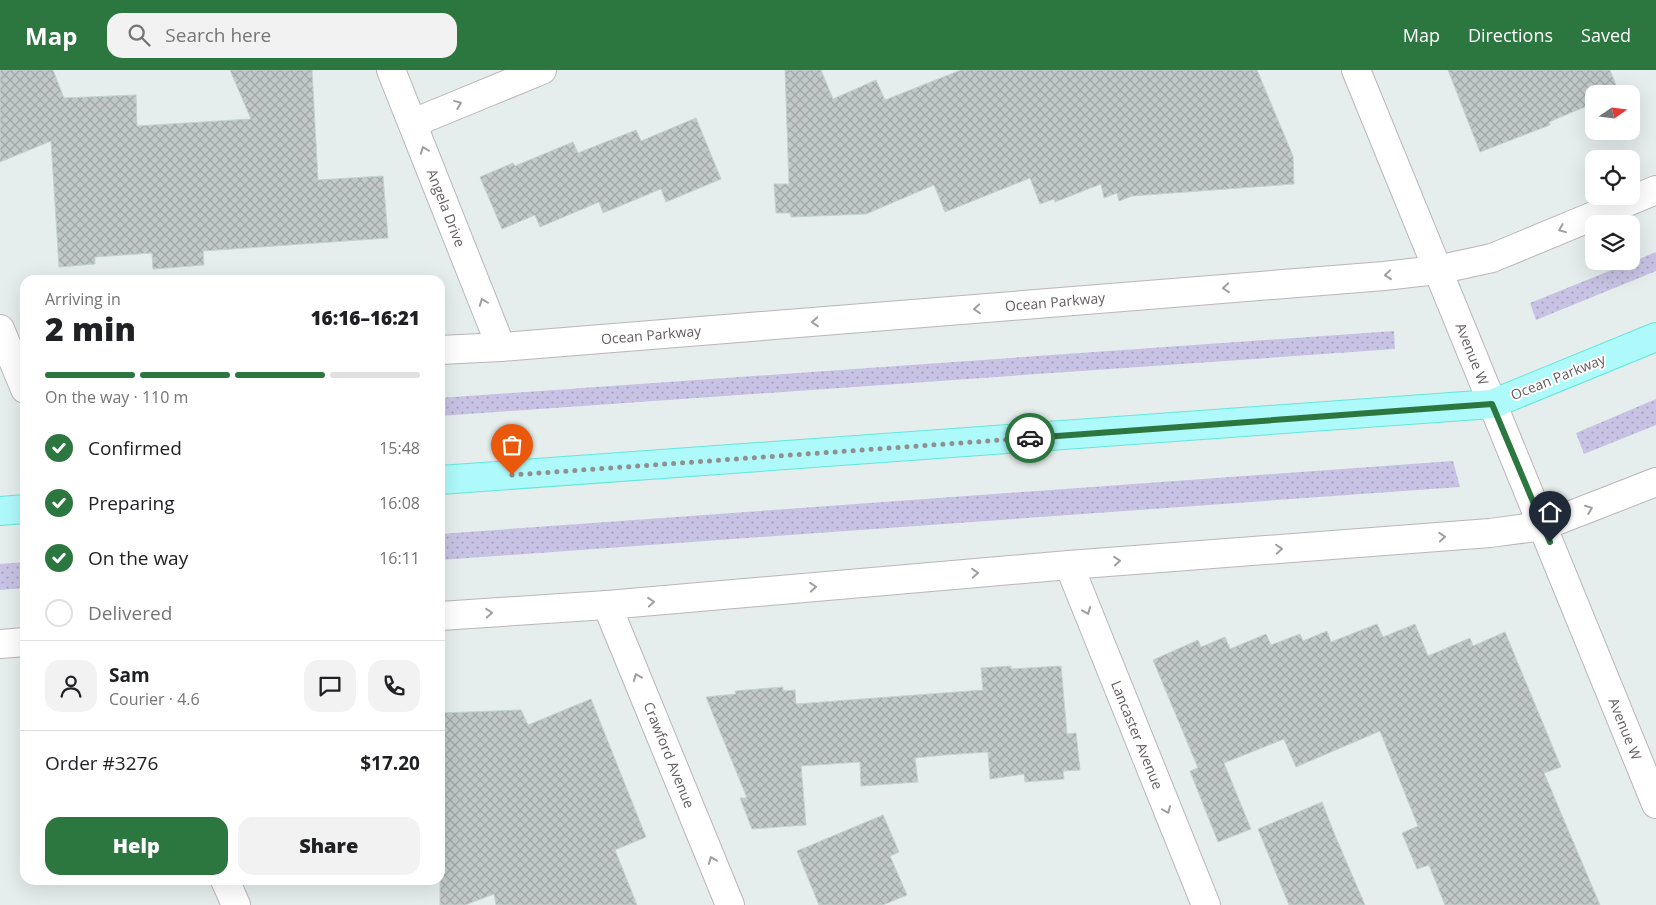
<!DOCTYPE html>
<html lang="en">
<head>
<meta charset="utf-8">
<style>
  :root { --surface:#fff; --page:#f2f2f2; --text:#202124; --muted:#757577; --line:#e0e0e0; --accent:#2c7640 }
  body { margin:0; font-family:"Open Sans",sans-serif; background:var(--page); color:var(--text); height:100vh; display:flex; flex-direction:column; font-size:19px; white-space:nowrap }
  * { box-sizing:border-box; margin:0 }
  p { font-size:16px; color:var(--muted) }
  .icon { flex:none; width:28px; height:28px; fill:none; stroke:currentColor; stroke-width:2; stroke-linecap:round; stroke-linejoin:round }
  .map { position:relative; flex:1; overflow:hidden }
  .drawer { position:absolute; left:20px; top:205px; width:425px; height:610px; display:flex; flex-direction:column; background:var(--surface); border-radius:15px; box-shadow:0 5px 20px #0002 }
  .drawer>* { flex:none }
  .needle { width:32px; rotate:76deg }
  .tools { position:absolute; left:1585px; top:15px; display:grid; gap:10px }
  .tools a { display:grid; place-items:center; width:55px; height:55px; border-radius:10px; background:var(--surface); box-shadow:0 5px 20px #0002; font-size:25px }
  .pin { position:absolute; display:grid; place-items:center; width:42px; height:42px; color:#fff; margin:-51px -21px; border-radius:50% 50% 50% 0; rotate:-45deg; box-shadow:0 0 5px #0007 }
  .pin .icon { rotate:45deg }
  .courier { position:absolute; display:grid; place-items:center; width:50px; height:50px; margin:-25px; border:4px solid #2c7640; border-radius:50%; background:#fff; color:#222; box-shadow:0 1px 6px #0007 }
  .headline em { font-style:normal; font-weight:800 }
  .headline div { display:flex; flex-direction:column-reverse }
  .headline { display:flex; align-items:center; justify-content:space-between; height:85px; padding:0 25px }
  h1 { font-size:32px; font-weight:800; line-height:38px }
  .bar { display:grid; grid-template-columns:repeat(4,1fr); gap:8px 5px; align-content:center; height:60px; padding:0 25px }
  .bar i { height:6px; border-radius:4px; background:var(--line) }
  .bar .selected { background:var(--accent) }
  .bar p { grid-column:span 4 }
  .line { display:flex; align-items:center; gap:12px; padding:0 25px; border-top:1px solid var(--line) }
  .line div { flex:1 }
  .round { display:grid; place-items:center; flex:none; width:52px; height:52px; border-radius:15px; background:var(--page) }
  ol { padding:0 25px; list-style:none }
  li { display:flex; align-items:center; gap:15px; height:55px }
  li p { margin-inline-start:auto }
  li .icon { padding:5px; border-radius:50%; background:var(--accent); color:#fff; stroke-width:4 }
  li:last-child { color:var(--muted) }
  li i { width:28px; height:28px; border:2px solid var(--line); border-radius:50% }
  .button { display:flex; gap:10px; margin-top:auto; padding:10px 25px }
  .button a { flex:1; height:58px; border-radius:15px; background:var(--accent); color:#fff; font-size:20px; font-weight:800; line-height:58px; text-align:center }
  .button a+a { background:var(--page); color:var(--text) }
  header { display:flex; align-items:center; gap:30px; box-sizing:border-box; height:70px; padding:0 25px; background:var(--accent); color:#fff }
  header strong { font-size:24px }
  nav { display:flex; gap:28px; margin-inline-start:auto; font-size:18px }
  .search { width:350px; height:45px; background:var(--page); display:flex; align-items:center; gap:12px; box-sizing:border-box; padding:0 18px; border-radius:15px; color:var(--muted); font-size:19px }
  .map>svg:first-child { display:block }
  .grass { fill:url(#grass-dots) }
  .building { fill:url(#building-cross-hatch); stroke:#c3d2d0 }
  .lines { fill:none; stroke-linecap:round; stroke-linejoin:round }
  .street-casing { stroke:#bbb5b6; stroke-width:30 }
  .primary-casing { stroke:#63e8da; stroke-width:30 }
  .street { stroke:#fff; stroke-width:28 }
  .primary { stroke:#aef9fa; stroke-width:28 }
  .oneway { stroke:#a29d9e }
  .done { stroke:#918f90; stroke-width:5; stroke-dasharray:0 9 }
  .route { stroke:#2c7640; stroke-width:6 }
  .labels { text-anchor:middle; stroke-width:4; stroke-linejoin:round; paint-order:stroke }
  .street-label { font-size:14px; fill:#645c5e; stroke:#fff }
</style>
</head>
<body>
<header>
<strong>Map</strong>
<div class="search"><svg class="icon" aria-label="search" viewBox="0 0 24 24"><circle cx="10" cy="10" r="6"/><path d="M15 15l6 6"/></svg>Search here</div>
<nav><a>Map</a><a>Directions</a><a>Saved</a></nav>
</header>
<div class="map">
<svg width="1656" height="835" viewBox="0 0 1656 835">
  <defs>
    <pattern id="grass-dots" width="8" height="8" patternUnits="userSpaceOnUse" patternTransform="scale(1.25)"><rect width="8" height="8" fill="#c8c3e4"/><path d="M2 2h.1M6 6h.1" fill="none" stroke="#a6a2bc" stroke-width="1.8" stroke-linecap="round"/></pattern>
    <pattern id="building-cross-hatch" width="8" height="8" patternUnits="userSpaceOnUse" patternTransform="scale(1.25)"><rect width="8" height="8" fill="#c1c9c8"/><path d="M0 0l8 8M0 8l8-8" fill="none" stroke="#a0a6a6"/></pattern>
  </defs>
  <rect width="100%" height="100%" fill="#e5eeed"/>
  <g class="grass">
    <path d="M1656,182V201L1536,250L1530,233Z"/>
    <path d="M1394,261L1395,279L440,346V328Z"/>
    <path d="M1656,329V355L1584,384L1576,363Z"/>
    <path d="M1453,391L1460,417L440,490V464Z"/>
    <path d="M25,492V518L0,520V494Z"/>
  </g>
  <g class="building">
    <path d="M0,0H53L64,28L136,25L137,56L251,49L230,0H312L318,110L383,106L388,168L203,181L204,195L153,199L152,183L95,187V194L59,197L51,71L0,92Z"/>
    <path d="M785,0H821L833,29L876,10L885,30L961,0H1257L1293,86L1294,114L1132,126L1119,131L1117,123L1104,128L1101,114L1055,132L1054,129L1040,134L1030,108L945,142L934,115L866,144L791,147L790,143H776L774,114H789Z"/>
    <path d="M1448,0H1610L1619,23L1594,24V33L1549,52L1550,55L1480,82Z"/>
    <path d="M696,48L721,109L666,132L661,119L603,143L599,132L540,157L535,145L502,159L480,107L513,93L515,96L573,72L578,83L636,60L641,71Z"/>
    <path d="M1377,554L1383,567L1415,554L1428,586L1470,568L1473,576L1505,562L1561,697L1544,703L1600,835H1445L1429,795L1417,799L1402,763L1418,756L1380,661L1296,697L1284,669L1224,693L1251,759L1218,772L1190,701L1198,698L1153,590L1198,570L1201,577L1225,567L1230,579L1266,564L1271,575L1300,564L1303,571L1327,561L1331,572Z"/>
    <path d="M1011,596V599L1061,596L1067,664L1076,663L1080,700L1063,701L1064,709L1025,712L1024,704L990,709L988,682L944,685L915,688L918,712L861,716L860,692L801,696L806,755L752,759L740,728H747L706,627L736,624L735,621L783,617V621L795,620L796,634L983,620L981,598Z"/>
    <path d="M591,629L646,767L615,780L637,835H496L494,824L465,835H440V643L521,640L528,655Z"/>
    <path d="M1322,732L1334,763L1365,835H1289L1258,759Z"/>
    <path d="M883,745L899,782L890,786L907,825L883,835H819L797,781Z"/>
  </g>
  <g class="lines">
    <g class="street-casing">
      <g id="street">
        <path d="M391,0L501,277"/>
        <path d="M1356,0L1656,734"/>
        <path d="M413,53L542,0"/>
        <path d="M0,259L25,319"/>
        <path d="M440,280L501,277L1384,206L1437,200L1492,188L1656,120"/>
        <path d="M1069,495L1206,835"/>
        <path d="M607,535L730,835"/>
        <path d="M440,546L607,535L1069,495L1490,463L1543,456L1656,412"/>
        <path d="M0,574L25,572"/>
        <path d="M225,810L236,835"/>
      </g>
    </g>
    <g class="primary-casing">
      <g id="primary">
        <path d="M440,410L1492,334L1656,267"/>
        <path d="M0,441L25,439"/>
      </g>
    </g>
    <use href="#street" class="street"/>
    <use href="#primary" class="primary"/>
  </g>
  <defs><path id="oneway-chevron" d="M-2-3.5L2.5 0L-2 3.5" fill="none" stroke-width="1.6" stroke-linecap="round" stroke-linejoin="round" transform="scale(1.25)"/></defs>
  <g class="oneway">
    <use href="#oneway-chevron" transform="translate(458 34) rotate(-22)"/>
    <use href="#oneway-chevron" transform="translate(424 80) rotate(-111)"/>
    <use href="#oneway-chevron" transform="translate(1562 159) rotate(158)"/>
    <use href="#oneway-chevron" transform="translate(1388 205) rotate(174)"/>
    <use href="#oneway-chevron" transform="translate(1226 218) rotate(175)"/>
    <use href="#oneway-chevron" transform="translate(483 232) rotate(-111)"/>
    <use href="#oneway-chevron" transform="translate(977 239) rotate(175)"/>
    <use href="#oneway-chevron" transform="translate(815 252) rotate(175)"/>
    <use href="#oneway-chevron" transform="translate(1589 439) rotate(-21)"/>
    <use href="#oneway-chevron" transform="translate(1442 467) rotate(-4)"/>
    <use href="#oneway-chevron" transform="translate(1279 479) rotate(-4)"/>
    <use href="#oneway-chevron" transform="translate(1117 491) rotate(-4)"/>
    <use href="#oneway-chevron" transform="translate(975 503) rotate(-5)"/>
    <use href="#oneway-chevron" transform="translate(813 517) rotate(-5)"/>
    <use href="#oneway-chevron" transform="translate(651 532) rotate(-5)"/>
    <use href="#oneway-chevron" transform="translate(1087 541) rotate(68)"/>
    <use href="#oneway-chevron" transform="translate(489 543) rotate(-4)"/>
    <use href="#oneway-chevron" transform="translate(637 607) rotate(-112)"/>
    <use href="#oneway-chevron" transform="translate(1167 740) rotate(68)"/>
    <use href="#oneway-chevron" transform="translate(712 790) rotate(-112)"/>
  </g>
  <g class="lines">
    <path class="done" d="M512,405L1030,368"/>
    <path class="route" d="M1030,368L1492,334L1550,472"/>
  </g>
  <g class="labels">
    <g class="street-label">
      <text transform="translate(446 138) rotate(69)" y="5">Angela Drive</text>
      <text transform="translate(1055 232) rotate(-5)" y="5">Ocean Parkway</text>
      <text transform="translate(651 265) rotate(-5)" y="5">Ocean Parkway</text>
      <text transform="translate(1472 284) rotate(68)" y="5">Avenue W</text>
      <text transform="translate(1558 307) rotate(-22)" y="5">Ocean Parkway</text>
      <text transform="translate(1625 659) rotate(68)" y="5">Avenue W</text>
      <text transform="translate(1137 665) rotate(68)" y="5">Lancaster Avenue</text>
      <text transform="translate(669 685) rotate(68)" y="5">Crawford Avenue</text>
    </g>
  </g>
</svg>
<div class="tools">
<a><svg class="needle" viewBox="-14 -14 28 28"><path d="M0-13l5 13h-10z" fill="#e53935"/><path d="M0 13l5-13h-10z" fill="#757577"/></svg></a>
<a><svg class="icon" aria-label="locate" viewBox="0 0 24 24"><circle cx="12" cy="12" r="6"/><path d="M12 2v4M12 18v4M2 12h4M18 12h4"/></svg></a>
<a><svg class="icon" aria-label="layers" viewBox="0 0 24 24"><path d="M12 4l9 5-9 5-9-5zM3 14l9 5 9-5"/></svg></a>
</div>
<div class="pin" style="left:512px;top:405px;background:#ea580c"><svg class="icon" aria-label="bag" viewBox="0 0 24 24"><path d="M5 8h14l-1 12H6zM9 8a3 3 0 0 1 6 0"/></svg></div>
<div class="pin" style="left:1550px;top:472px;background:#1f2937"><svg class="icon" aria-label="home" viewBox="0 0 24 24"><path d="M3 11l9-7 9 7M6 9v11h12V9"/></svg></div>
<div class="courier" style="left:1030px;top:368px"><svg class="icon" aria-label="car" viewBox="0 0 24 24"><path d="M5 17H2v-5l4-1 3-4h7l3 4 3 1v5h-3M9 17h6M6 11h13"/><circle cx="7" cy="17" r="2"/><circle cx="17" cy="17" r="2"/></svg></div>
<section class="drawer">
<div class="headline"><div><h1>2 min</h1><p>Arriving in</p></div><em>16:16–16:21</em></div>
<div class="bar"><i class="selected"></i><i class="selected"></i><i class="selected"></i><i></i><p>On the way · 110 m</p></div>
<ol>
<li><svg class="icon" aria-label="check" viewBox="0 0 24 24"><path d="M5 12l5 5 9-10"/></svg>Confirmed<p>15:48</p></li>
<li><svg class="icon" aria-label="check" viewBox="0 0 24 24"><path d="M5 12l5 5 9-10"/></svg>Preparing<p>16:08</p></li>
<li><svg class="icon" aria-label="check" viewBox="0 0 24 24"><path d="M5 12l5 5 9-10"/></svg>On the way<p>16:11</p></li>
<li><i></i>Delivered</li>
</ol>
<div class="line" style="height:90px"><a class="round"><svg class="icon" aria-label="person" viewBox="0 0 24 24"><circle cx="12" cy="8" r="4"/><path d="M4 21q1-7 8-7t8 7"/></svg></a><div><b>Sam</b><p>Courier · 4.6</p></div><a class="round"><svg class="icon" aria-label="chat" viewBox="0 0 24 24"><path d="M4 5h16v11H9l-5 4z"/></svg></a><a class="round"><svg class="icon" aria-label="phone" viewBox="0 0 24 24"><path d="M5 4h4l2 5-3 2q2 4 5 5l2-3 5 2v4C11 20 4 13 5 4z"/></svg></a></div>
<div class="line" style="height:65px"><div>Order #3276</div><b>$17.20</b></div>
<div class="button"><a>Help</a><a>Share</a></div>
</section>
</div>
</body>
</html>
